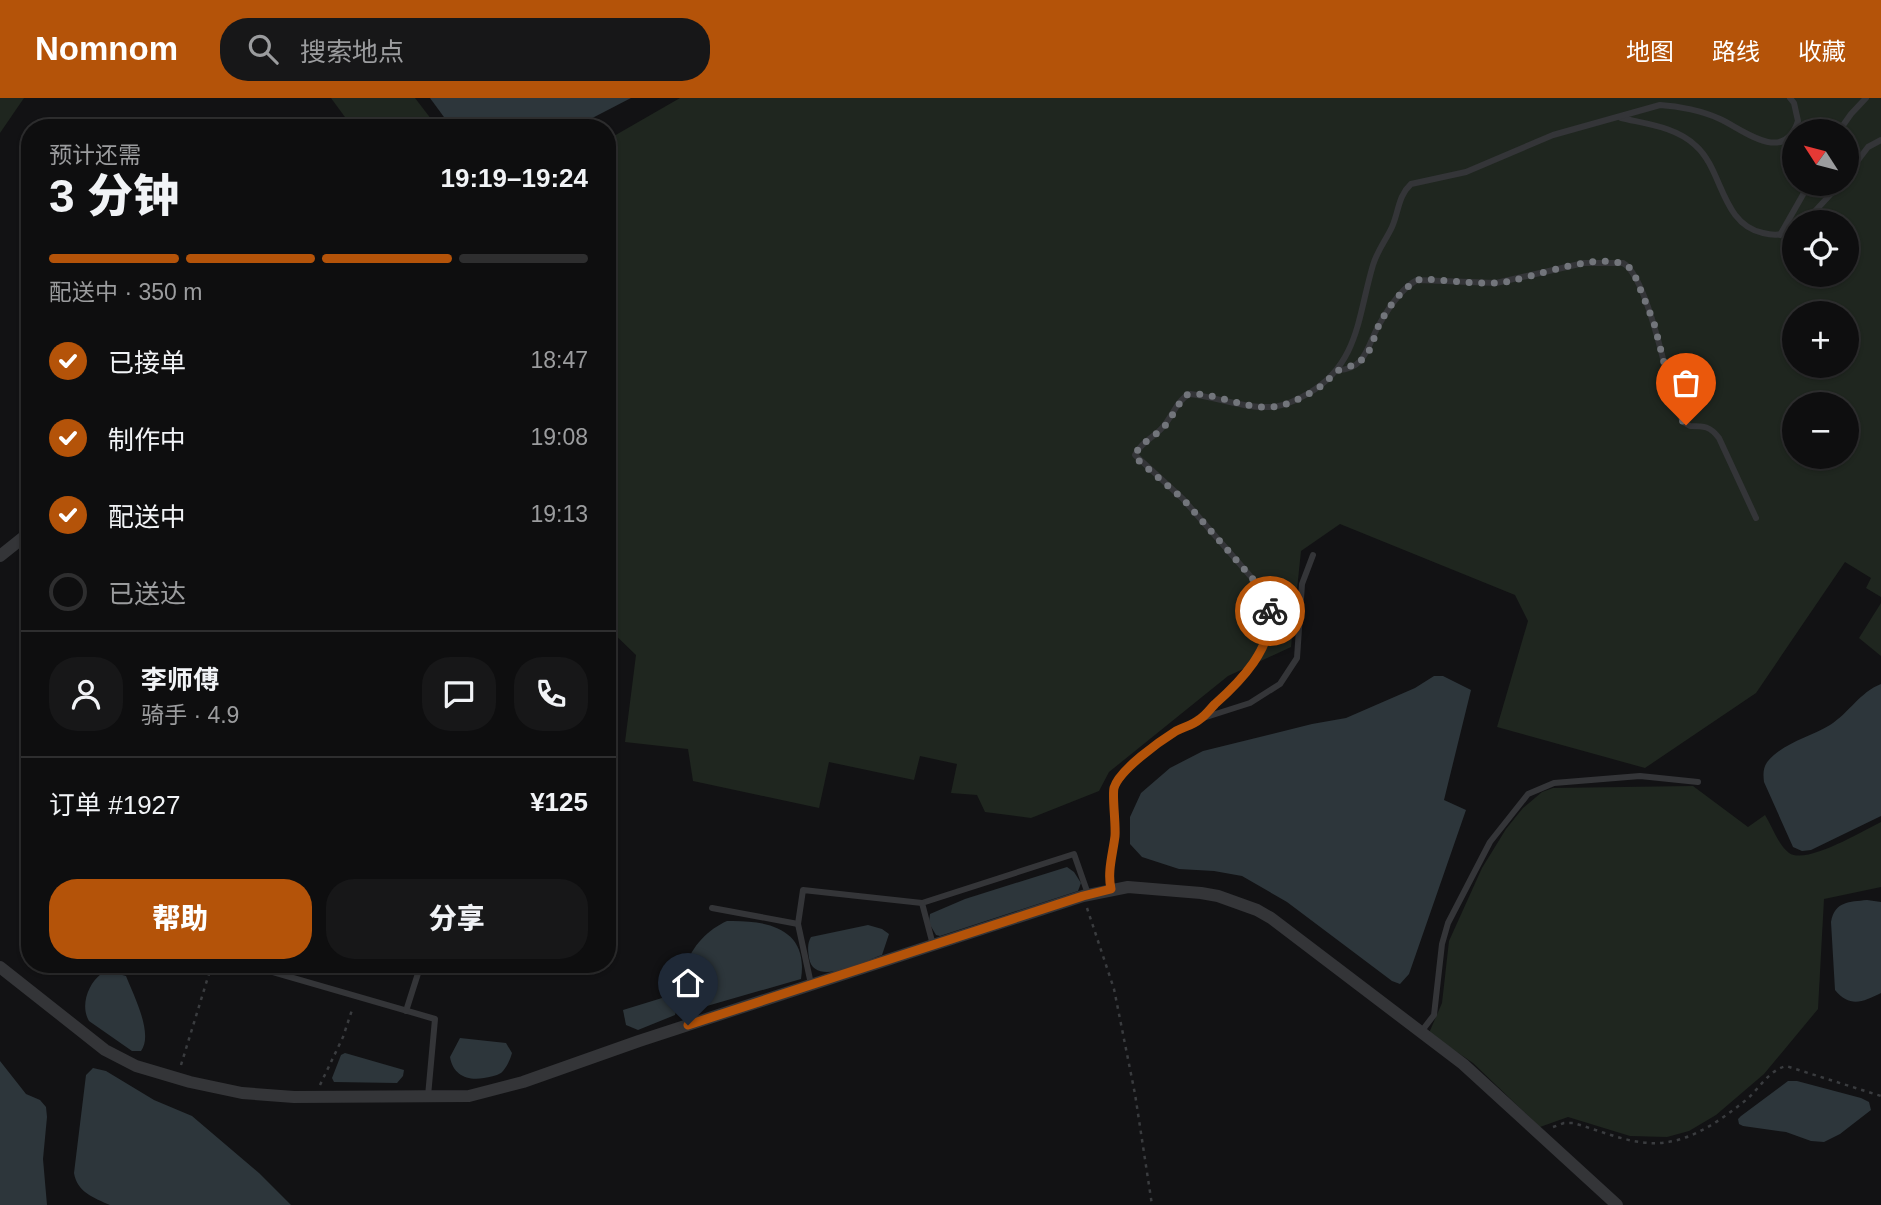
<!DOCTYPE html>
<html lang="zh">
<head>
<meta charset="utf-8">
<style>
  :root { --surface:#0e0e0f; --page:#171718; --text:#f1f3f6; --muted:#9b9c9e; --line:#2e2e2f; --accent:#b45309 }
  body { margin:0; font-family:Arial,"Noto Sans SC",sans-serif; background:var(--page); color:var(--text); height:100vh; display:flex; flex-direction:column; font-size:26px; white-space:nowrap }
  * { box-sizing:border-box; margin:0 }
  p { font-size:23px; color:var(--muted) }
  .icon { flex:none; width:38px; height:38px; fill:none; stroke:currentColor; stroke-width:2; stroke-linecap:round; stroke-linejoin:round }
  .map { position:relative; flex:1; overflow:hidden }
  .sheet { position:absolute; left:21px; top:21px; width:595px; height:854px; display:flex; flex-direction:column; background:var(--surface); border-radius:28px; box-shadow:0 2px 5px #0004,0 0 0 2px var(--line) }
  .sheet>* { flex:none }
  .needle { width:46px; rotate:306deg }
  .tools { position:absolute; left:1782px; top:21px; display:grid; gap:14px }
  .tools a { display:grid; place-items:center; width:77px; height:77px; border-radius:50%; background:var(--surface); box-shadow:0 2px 5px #0004,0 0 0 2px var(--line); font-size:35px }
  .pin { position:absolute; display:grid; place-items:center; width:60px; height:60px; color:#fff; margin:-72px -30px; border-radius:50% 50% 50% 0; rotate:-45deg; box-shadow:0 0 7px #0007 }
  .pin .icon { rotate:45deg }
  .courier { position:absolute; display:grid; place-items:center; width:70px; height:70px; margin:-35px; border:5px solid #b45309; border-radius:50%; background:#fff; color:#222; box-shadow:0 2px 9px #0007 }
  .overview em { font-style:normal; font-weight:800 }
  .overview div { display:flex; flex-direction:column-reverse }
  .overview { display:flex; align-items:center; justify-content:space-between; height:119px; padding:0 28px }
  h1 { font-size:46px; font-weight:800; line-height:52px }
  .bar { display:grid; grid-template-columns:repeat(4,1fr); gap:10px 7px; align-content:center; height:84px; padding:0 28px }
  .bar i { height:9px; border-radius:5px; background:var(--line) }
  .bar .current { background:var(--accent) }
  .bar p { grid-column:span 4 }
  .line { display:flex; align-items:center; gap:18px; padding:0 28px; border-top:2px solid var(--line) }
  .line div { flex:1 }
  .round { display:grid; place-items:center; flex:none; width:74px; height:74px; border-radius:28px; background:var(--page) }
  ol { padding:0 28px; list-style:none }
  li { display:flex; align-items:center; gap:21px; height:77px }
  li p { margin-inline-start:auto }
  li .icon { padding:7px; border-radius:50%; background:var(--accent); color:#fff; stroke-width:4 }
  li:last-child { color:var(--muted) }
  li i { width:38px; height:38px; border:4px solid var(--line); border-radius:50% }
  .cta { display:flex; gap:14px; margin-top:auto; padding:14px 28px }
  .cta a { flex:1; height:80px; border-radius:28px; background:var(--accent); color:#fff; font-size:28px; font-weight:800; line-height:80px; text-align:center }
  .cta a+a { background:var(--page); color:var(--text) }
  header { display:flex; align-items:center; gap:42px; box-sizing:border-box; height:98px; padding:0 35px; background:var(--accent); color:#fff }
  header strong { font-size:33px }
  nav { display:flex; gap:38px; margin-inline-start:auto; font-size:24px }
  .search { width:490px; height:63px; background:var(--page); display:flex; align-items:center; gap:18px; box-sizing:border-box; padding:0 24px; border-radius:28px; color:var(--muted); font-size:26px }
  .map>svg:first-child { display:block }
  .green { fill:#1f261f; fill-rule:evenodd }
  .water { fill:#2d363b }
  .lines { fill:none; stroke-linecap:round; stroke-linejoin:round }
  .path { stroke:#3a3c3f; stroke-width:2.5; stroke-dasharray:3.5 5; stroke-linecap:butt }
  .lane { stroke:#343538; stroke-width:6 }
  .street { stroke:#343538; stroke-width:12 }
  .done { stroke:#72757b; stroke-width:7; stroke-dasharray:0 12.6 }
  .route { stroke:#b45309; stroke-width:9 }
</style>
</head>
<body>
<header>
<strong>Nomnom</strong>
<div class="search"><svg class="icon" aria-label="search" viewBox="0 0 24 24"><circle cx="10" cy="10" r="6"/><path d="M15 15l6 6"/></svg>搜索地点</div>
<nav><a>地图</a><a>路线</a><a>收藏</a></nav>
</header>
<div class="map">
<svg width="1881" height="1107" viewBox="0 0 1881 1107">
  <rect width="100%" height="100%" fill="#121214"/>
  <g class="green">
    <path d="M0,0H24L0,35Z"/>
    <path d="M331,0H415L438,30H353Z"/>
    <path d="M680,0H1881V499L1866,490L1871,480L1845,464L1756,595L1645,670L1497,629L1528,523L1515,497L1340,426L1301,453L1291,549L1228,578L1109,674L1099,693L1031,720L985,714L977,697L951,695L957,666L920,658L914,682L829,664L819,710L693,683L688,651L625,644L636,557L607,529V42ZM1794,33H1846V86H1794ZM1794,124H1846V177H1794ZM1794,215H1846V268H1794ZM1794,306H1846V359H1794Z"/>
    <path d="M1881,505V558L1859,540Z"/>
    <path d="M1693,688L1748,729L1765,717C1772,728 1779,748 1789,755C1807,767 1862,733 1881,724V789L1824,801L1818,911L1764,976L1716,1017L1689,1033L1667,1039L1630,1038L1568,1019L1540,1029L1473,965L1429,935L1442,905L1449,843L1482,770L1506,731L1523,710L1542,694L1553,690Z"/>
  </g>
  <g class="water">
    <path d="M430,0H631L573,30H452Z"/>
    <path d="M1434,578H1443L1471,592L1444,702L1466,712L1409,876L1400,886L1392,883L1287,804L1242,778L1214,773L1179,771L1142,759L1130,746V719L1141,695L1170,670L1203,653L1312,626L1346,620L1415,590Z"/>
    <path d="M1881,586V718L1811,752L1802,753L1793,749L1764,684C1763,676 1763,669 1768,663C1783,645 1810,639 1830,627C1849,615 1860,594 1881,586Z"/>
    <path d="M1067,769L1074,774L1081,785L1078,793L940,838L936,837L929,825L930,816L965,801Z"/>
    <path d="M1867,802L1881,804V895C1863,904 1850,910 1835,892L1831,824C1835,803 1849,804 1867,802Z"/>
    <path d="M727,823C767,822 809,830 801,881L700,910L689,903C688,893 684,879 686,869C691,848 709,831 727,823Z"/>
    <path d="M868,827L882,831L889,836L882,857C864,863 814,890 809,860C808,852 807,846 811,839Z"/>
    <path d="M115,875L126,878C133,896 154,936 141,953H132L89,923C80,908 88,886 101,876Z"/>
    <path d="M675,896L679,902L675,917L638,932L626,927L623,912Z"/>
    <path d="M460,940L506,945L512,955C510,962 506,971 501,975C496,978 489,979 484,980C467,983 453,977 450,959Z"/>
    <path d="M345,955L404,972L403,978L397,985L334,984L332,980L341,957Z"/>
    <path d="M0,963L26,996L40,1002L46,1009L47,1019L43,1061L47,1107H0Z"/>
    <path d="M93,970L106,973L154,1002L192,1018L259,1075L291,1107H110C94,1100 77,1094 74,1075L86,977Z"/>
    <path d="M1788,983H1797L1861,1000L1869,1004L1871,1012L1840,1036L1824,1044L1811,1043L1786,1034L1743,1028L1739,1026L1738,1021L1741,1018Z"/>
  </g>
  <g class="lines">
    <g class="path">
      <path d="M1087,810L1114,891L1135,996L1152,1107"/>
      <path d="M181,967L212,866"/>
      <path d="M320,987L343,939L353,909"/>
      <path d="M1553,1029L1564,1025H1573C1595,1031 1618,1041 1640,1044C1681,1051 1716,1026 1746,1002C1760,990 1768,973 1786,968L1881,998"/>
    </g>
    <g class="lane">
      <path d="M1621,20C1646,26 1677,29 1696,48C1723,72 1721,126 1763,135C1775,138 1782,137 1794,132"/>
      <path d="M1839,33L1851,16L1866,0"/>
      <path d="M1846,78L1868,49L1881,42"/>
      <path d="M1805,124L1840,86"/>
      <path d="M1780,137L1809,86"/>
      <path d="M1338,272C1367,272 1368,244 1380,225C1388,211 1402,190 1417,182L1496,185L1584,165H1623C1647,178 1667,280 1675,308L1683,324L1690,328C1704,328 1710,328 1719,340L1756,420"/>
      <path d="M1200,621L1226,597L1254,563L1270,531L1269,504L1266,496L1183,401L1135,357C1141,344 1153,340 1162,330C1172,320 1177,301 1190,296C1216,299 1243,310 1269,309C1283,309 1297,302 1309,295C1359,266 1358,217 1373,167C1377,153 1386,142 1392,129C1399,113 1398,98 1411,86L1466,74L1553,37L1660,7C1679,8 1703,13 1720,21C1744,32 1784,67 1798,23L1794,5L1790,0"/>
      <path d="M1111,791L1109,780L1116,726L1114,695L1116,686L1129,669L1175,633L1200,621L1250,605L1280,586L1297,560L1302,486L1313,457"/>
      <path d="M712,810L798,826"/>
      <path d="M933,847L922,805L1074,756L1088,796"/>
      <path d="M245,866L435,921L428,998"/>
      <path d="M811,886L798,826L803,792L922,805"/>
      <path d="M406,913L421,866"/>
      <path d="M1421,934L1434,917L1442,846L1448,825L1490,744L1528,696L1554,685L1640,678L1698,684"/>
    </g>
    <g class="street">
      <path d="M0,458L30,434"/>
      <path d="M0,869L105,952L136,968L190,984L242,995L294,999L469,998L523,984L639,943L1083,798L1128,789L1201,795L1218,798L1257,812L1271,820L1463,966L1617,1107"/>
    </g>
  </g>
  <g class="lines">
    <path class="done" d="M1270,513L1266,496L1183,401L1137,361L1135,357C1141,344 1153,340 1163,330C1172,320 1177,307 1186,297C1216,291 1250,318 1286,306C1299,302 1313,294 1324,286C1329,282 1334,274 1339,272C1350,268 1359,267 1366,257C1373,249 1374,237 1379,227C1387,211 1403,188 1421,181C1446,182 1472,186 1497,185C1530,183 1609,146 1633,173L1654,225L1675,308L1680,320L1686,327"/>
    <path class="route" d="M688,927L1083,798L1111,791C1107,774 1113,755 1115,738C1116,726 1112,698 1114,690C1119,672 1160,643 1176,633C1184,629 1193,627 1200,621C1206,617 1210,611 1215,606C1241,583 1273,550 1270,513"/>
  </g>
</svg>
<div class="tools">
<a><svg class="needle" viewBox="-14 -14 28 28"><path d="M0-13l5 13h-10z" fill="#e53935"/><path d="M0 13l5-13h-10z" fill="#9b9c9e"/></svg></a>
<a><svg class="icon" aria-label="locate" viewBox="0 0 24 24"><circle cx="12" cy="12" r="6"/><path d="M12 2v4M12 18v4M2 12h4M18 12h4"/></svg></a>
<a>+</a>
<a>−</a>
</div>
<div class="pin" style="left:1686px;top:327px;background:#ea580c"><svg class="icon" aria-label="bag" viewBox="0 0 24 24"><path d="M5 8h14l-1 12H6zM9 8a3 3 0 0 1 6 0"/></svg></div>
<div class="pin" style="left:688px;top:927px;background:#1f2937"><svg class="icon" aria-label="home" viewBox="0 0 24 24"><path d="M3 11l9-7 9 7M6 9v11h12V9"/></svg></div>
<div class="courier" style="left:1270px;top:513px"><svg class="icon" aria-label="bike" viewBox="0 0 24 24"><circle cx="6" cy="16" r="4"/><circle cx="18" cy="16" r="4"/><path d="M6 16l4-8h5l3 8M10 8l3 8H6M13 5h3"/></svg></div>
<section class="sheet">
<div class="overview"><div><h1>3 分钟</h1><p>预计还需</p></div><em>19:19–19:24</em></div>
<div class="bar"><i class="current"></i><i class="current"></i><i class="current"></i><i></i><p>配送中 · 350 m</p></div>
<ol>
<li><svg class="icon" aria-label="check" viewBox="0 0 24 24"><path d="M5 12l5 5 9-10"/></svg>已接单<p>18:47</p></li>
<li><svg class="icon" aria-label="check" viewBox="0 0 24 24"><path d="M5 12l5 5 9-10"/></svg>制作中<p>19:08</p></li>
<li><svg class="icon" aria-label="check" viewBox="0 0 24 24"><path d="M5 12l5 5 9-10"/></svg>配送中<p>19:13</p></li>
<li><i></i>已送达</li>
</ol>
<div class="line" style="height:126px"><a class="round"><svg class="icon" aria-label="person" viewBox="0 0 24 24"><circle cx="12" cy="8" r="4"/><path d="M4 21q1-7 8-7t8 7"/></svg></a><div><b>李师傅</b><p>骑手 · 4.9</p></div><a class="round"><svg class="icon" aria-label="chat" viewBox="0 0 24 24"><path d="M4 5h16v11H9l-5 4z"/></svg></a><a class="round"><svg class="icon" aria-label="phone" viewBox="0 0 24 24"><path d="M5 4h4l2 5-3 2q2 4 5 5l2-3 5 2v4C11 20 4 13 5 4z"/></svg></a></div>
<div class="line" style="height:91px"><div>订单 #1927</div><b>¥125</b></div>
<div class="cta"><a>帮助</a><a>分享</a></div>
</section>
</div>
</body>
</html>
